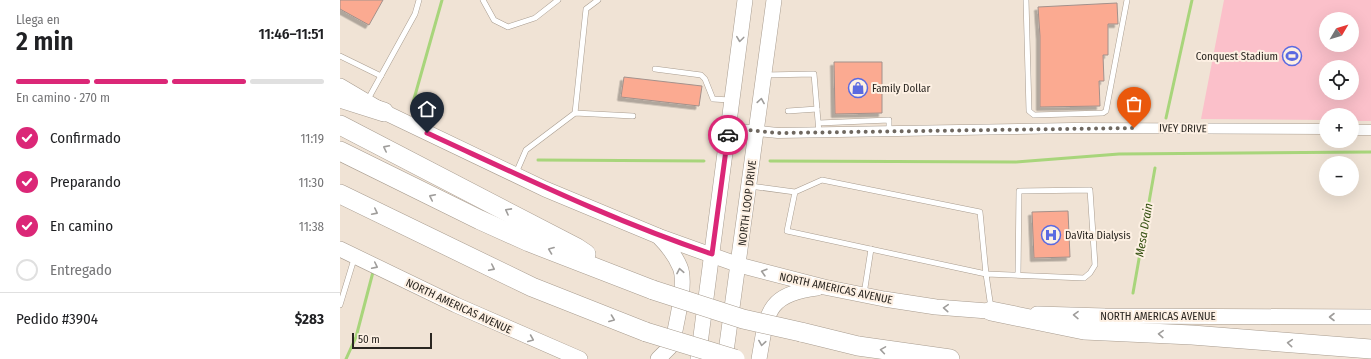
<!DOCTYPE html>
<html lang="es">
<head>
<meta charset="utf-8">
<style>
  :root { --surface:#fff; --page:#f6f6f6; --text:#202124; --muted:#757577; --line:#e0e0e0; --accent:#db2777 }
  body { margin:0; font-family:"Fira Sans Condensed",sans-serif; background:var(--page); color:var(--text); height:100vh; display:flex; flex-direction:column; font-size:15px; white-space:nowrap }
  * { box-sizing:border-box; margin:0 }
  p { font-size:13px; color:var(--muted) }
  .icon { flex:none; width:22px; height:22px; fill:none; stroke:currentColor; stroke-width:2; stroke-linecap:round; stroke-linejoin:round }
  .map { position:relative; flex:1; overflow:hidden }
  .sheet { display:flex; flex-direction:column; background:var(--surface); width:340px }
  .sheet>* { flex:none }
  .needle { width:26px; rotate:52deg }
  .controls { position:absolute; left:979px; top:12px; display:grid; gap:8px }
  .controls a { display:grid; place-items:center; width:40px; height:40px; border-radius:50%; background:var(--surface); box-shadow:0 4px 16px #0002; font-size:20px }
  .scale { position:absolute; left:12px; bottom:10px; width:80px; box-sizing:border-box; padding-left:4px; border:2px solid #2a2621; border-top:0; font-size:11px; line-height:14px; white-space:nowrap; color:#2a2621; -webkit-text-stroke:3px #fdf0e3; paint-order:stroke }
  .pin { position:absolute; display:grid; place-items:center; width:34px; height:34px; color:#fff; margin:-41px -17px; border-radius:50% 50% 50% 0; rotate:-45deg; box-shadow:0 0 4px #0007 }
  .pin .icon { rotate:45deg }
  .courier { position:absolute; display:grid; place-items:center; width:40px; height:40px; margin:-20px; border:3px solid #db2777; border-radius:50%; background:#fff; color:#222; box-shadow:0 1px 5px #0007 }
  .summary em { font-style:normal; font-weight:600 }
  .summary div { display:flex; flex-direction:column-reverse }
  .summary { display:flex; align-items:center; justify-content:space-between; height:68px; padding:0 16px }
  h1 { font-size:26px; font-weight:600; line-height:30px }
  .bar { display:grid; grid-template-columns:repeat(4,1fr); gap:6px 4px; align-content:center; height:48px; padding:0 16px }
  .bar i { height:5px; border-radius:3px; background:var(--line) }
  .bar .current { background:var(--accent) }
  .bar p { grid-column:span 4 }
  .line { display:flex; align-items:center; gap:10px; padding:0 16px; border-top:1px solid var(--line) }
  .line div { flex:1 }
  ol { padding:0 16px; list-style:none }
  li { display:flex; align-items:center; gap:12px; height:44px }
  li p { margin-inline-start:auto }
  li .icon { padding:4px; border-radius:50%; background:var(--accent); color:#fff; stroke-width:4 }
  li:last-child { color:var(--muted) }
  li i { width:22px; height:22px; border:2px solid var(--line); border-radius:50% }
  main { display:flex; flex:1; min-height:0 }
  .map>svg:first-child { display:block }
  .green { fill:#fbc0ca; fill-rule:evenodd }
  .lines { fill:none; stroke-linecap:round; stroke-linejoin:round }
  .stream { stroke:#a8d57b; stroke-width:3 }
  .building { fill:#fbaa91; stroke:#a3918b; filter:url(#shadow) }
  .service-casing { stroke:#a89c8f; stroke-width:6 }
  .minor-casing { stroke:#a89c8f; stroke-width:11 }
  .secondary-casing { stroke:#a89c8f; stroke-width:16 }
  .motorway-casing { stroke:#a89c8f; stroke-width:20 }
  .service { stroke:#fff; stroke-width:5 }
  .minor { stroke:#fff; stroke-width:10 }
  .secondary { stroke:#fff; stroke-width:15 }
  .motorway { stroke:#fff; stroke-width:19 }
  .motorway-bridge-casing { stroke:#a89c8f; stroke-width:20; stroke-linecap:butt }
  .motorway-bridge { stroke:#fff; stroke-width:19 }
  .oneway { stroke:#9f9d9b }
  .done { stroke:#6f6860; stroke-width:4; stroke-dasharray:0 7.2 }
  .route { stroke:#db2777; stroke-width:5 }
  .labels { text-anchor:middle; stroke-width:4; stroke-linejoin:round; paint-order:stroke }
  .poi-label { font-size:11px; fill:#2a2621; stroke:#fdf0e3; text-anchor:start }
  .street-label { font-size:11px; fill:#2a2621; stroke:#fdf0e3 }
  .water-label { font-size:12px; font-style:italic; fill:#334f0f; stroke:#fdf0e3 }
</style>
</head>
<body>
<main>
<section class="sheet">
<div class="summary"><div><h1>2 min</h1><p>Llega en</p></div><em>11:46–11:51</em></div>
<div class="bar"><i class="current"></i><i class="current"></i><i class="current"></i><i></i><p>En camino · 270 m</p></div>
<ol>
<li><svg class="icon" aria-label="check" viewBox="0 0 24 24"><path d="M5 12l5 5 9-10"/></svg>Confirmado<p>11:19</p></li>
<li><svg class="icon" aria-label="check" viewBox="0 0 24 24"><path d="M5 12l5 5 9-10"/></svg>Preparando<p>11:30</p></li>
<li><svg class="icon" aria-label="check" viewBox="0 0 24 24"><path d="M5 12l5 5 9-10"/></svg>En camino<p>11:38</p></li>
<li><i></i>Entregado</li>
</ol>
<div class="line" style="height:52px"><div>Pedido #3904</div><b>$283</b></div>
</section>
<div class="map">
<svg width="1031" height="359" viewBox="0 0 1031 359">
  <defs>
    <filter id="shadow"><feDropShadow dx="-3.5" dy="3.5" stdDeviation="0" flood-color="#0004"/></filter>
  </defs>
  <rect width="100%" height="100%" fill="#f0e3d5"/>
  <path class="green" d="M884,0H1031V121H1012V115H986V120L861,119ZM986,19H1012V45H986ZM986,67H1012V93H986Z"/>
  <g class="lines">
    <g class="stream">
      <path d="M72,106L102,0"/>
      <path d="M826,118L852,0"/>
      <path d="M198,160L364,161"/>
      <path d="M430,161L676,162L779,154L1031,152"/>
      <path d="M793,293L815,168"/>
      <path d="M6,359L16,337L33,272"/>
    </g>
  </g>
  <g class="building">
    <path d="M0,0H43L29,25L0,9Z"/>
    <path d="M777,3L778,24H768V55H763L764,81H759L760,106L700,107V36L698,7Z"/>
    <path d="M494,62H542V113L495,114Z"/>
    <path d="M284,77L362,86L359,106L281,97Z"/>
    <path d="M728,211L730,257L694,258L692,212Z"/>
  </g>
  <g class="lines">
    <g class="service-casing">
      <g id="service">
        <path d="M143,0L154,20L168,27L195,18L218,0"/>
        <path d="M686,0L689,111L694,115L763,113L766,111L787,0"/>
        <path d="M0,56L41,76"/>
        <path d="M315,69L361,75L365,79L373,99L390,100"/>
        <path d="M425,75L474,74L479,133"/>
        <path d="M27,101L75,14L79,0"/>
        <path d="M448,111L477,109"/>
        <path d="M235,113L246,9L258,0"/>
        <path d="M479,123L549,120V131"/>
        <path d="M176,173L186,150L235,113L293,116"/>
        <path d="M410,186L455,192L447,231L646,274L640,212L482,180L455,192"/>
        <path d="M524,294L531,249"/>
        <path d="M0,305L14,259"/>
        <path d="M651,308L646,274L744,278L750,273L755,265L750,190L679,191L678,275"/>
      </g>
    </g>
    <g class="minor-casing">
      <g id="minor">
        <path d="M389,128L438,133L733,128L986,129"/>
        <path d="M1012,130H1031"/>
      </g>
    </g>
    <g class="secondary-casing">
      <g id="secondary">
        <path d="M0,86L44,112L205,189L318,236L399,265L484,287L544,299L596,307L661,312"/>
        <path d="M0,249L116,305L240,359"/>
        <path d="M697,314L765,316L1031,317"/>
        <path d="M318,359L330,347L333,341C336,323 347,283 340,267C335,255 327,245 318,236"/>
        <path d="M358,359L405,0"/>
        <path d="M385,359L434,0"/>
        <path d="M419,359C427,315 425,294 477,288"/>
      </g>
    </g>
    <g class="motorway-casing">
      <g id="motorway">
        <path d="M0,98L44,112"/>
        <path d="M0,125L237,248L246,254"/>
        <path d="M0,151L140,220L189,242L313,290"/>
        <path d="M0,194L192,287L306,332"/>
        <path d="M651,311L744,330L852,335L1031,349"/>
        <path d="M461,332L518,346L610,359"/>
      </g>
    </g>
    <use href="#service" class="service"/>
    <use href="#minor" class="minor"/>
    <use href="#secondary" class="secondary"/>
    <use href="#motorway" class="motorway"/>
    <g class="motorway-bridge-casing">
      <g id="motorway-bridge">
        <path d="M313,290L403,319L461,332"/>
        <path d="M306,332L395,359"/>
      </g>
    </g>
    <use href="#motorway-bridge" class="motorway-bridge"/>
  </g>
  <defs><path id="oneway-chevron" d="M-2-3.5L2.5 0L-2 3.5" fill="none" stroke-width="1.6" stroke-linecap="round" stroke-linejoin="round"/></defs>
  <g class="oneway">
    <use href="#oneway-chevron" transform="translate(400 39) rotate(97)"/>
    <use href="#oneway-chevron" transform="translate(421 101) rotate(-81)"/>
    <use href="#oneway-chevron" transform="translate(46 148) rotate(-153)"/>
    <use href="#oneway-chevron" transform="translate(92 197) rotate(-154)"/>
    <use href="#oneway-chevron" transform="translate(168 211) rotate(-152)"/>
    <use href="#oneway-chevron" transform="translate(35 212) rotate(27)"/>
    <use href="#oneway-chevron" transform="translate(211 250) rotate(-159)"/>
    <use href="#oneway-chevron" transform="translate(35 266) rotate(26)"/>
    <use href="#oneway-chevron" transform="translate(152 268) rotate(26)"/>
    <use href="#oneway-chevron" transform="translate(340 271) rotate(-101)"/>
    <use href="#oneway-chevron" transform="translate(424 272) rotate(-164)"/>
    <use href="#oneway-chevron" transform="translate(606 308) rotate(-176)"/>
    <use href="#oneway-chevron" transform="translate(736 315) rotate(-179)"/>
    <use href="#oneway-chevron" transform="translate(992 317) rotate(-180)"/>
    <use href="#oneway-chevron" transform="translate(272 319) rotate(21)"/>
    <use href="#oneway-chevron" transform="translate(821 334) rotate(-177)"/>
    <use href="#oneway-chevron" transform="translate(191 339) rotate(23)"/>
    <use href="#oneway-chevron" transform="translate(422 343) rotate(99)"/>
    <use href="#oneway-chevron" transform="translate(950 343) rotate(-175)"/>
    <use href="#oneway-chevron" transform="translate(543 350) rotate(-171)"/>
  </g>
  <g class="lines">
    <path class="done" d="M388,135L389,128L438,133L794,128"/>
    <path class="route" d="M87,133C181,176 273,221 372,254L388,135"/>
  </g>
  <defs>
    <g id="stadium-ring" transform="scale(1)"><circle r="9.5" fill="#fdf0e3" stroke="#5b6ae1" stroke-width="1.5"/><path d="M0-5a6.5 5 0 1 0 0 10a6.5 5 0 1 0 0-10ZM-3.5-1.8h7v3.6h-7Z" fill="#5b6ae1"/></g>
    <g id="shop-ring" transform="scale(1)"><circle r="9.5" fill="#fdf0e3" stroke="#5b6ae1" stroke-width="1.5"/><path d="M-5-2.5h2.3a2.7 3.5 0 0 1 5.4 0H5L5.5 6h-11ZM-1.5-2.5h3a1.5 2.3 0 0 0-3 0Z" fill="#5b6ae1"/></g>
    <g id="hospital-ring" transform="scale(1)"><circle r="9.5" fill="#fdf0e3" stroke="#5b6ae1" stroke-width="1.5"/><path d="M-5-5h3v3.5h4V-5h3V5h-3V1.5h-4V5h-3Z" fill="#5b6ae1"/></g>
  </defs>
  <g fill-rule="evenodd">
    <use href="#stadium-ring" x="952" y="56"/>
    <use href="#shop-ring" x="518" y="88"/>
    <use href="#hospital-ring" x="711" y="235"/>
  </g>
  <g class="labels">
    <g class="poi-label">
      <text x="938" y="60" text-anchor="end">Conquest Stadium</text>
      <text x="532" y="92">Family Dollar</text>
      <text x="725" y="239">DaVita Dialysis</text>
    </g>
    <g class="street-label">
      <text transform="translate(843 128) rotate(1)" y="4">IVEY DRIVE</text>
      <text transform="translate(407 203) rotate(-83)" y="4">NORTH LOOP DRIVE</text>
      <text transform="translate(496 288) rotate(12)" y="4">NORTH AMERICAS AVENUE</text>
      <text transform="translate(119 306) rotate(25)" y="4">NORTH AMERICAS AVENUE</text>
      <text x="818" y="320">NORTH AMERICAS AVENUE</text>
    </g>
    <g class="water-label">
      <text transform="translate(804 230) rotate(-80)" y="4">Mesa Drain</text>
    </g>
  </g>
</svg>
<div class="controls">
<a><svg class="needle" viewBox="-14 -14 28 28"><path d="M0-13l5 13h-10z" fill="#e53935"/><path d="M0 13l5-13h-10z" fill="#757577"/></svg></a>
<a><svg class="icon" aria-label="locate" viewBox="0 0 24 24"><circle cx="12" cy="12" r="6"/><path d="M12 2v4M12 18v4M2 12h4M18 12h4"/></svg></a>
<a>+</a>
<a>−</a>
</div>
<div class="scale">50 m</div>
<div class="pin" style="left:794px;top:128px;background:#ea580c"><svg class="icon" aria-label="bag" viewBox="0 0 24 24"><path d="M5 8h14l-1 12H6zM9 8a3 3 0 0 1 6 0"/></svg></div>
<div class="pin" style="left:87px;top:133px;background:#1f2937"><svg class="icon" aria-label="home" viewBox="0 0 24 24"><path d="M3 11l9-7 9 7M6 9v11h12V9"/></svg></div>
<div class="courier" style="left:388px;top:135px"><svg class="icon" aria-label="car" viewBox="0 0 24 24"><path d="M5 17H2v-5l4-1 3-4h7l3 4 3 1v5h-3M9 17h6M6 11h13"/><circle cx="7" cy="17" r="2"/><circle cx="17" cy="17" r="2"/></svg></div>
</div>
</main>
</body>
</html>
